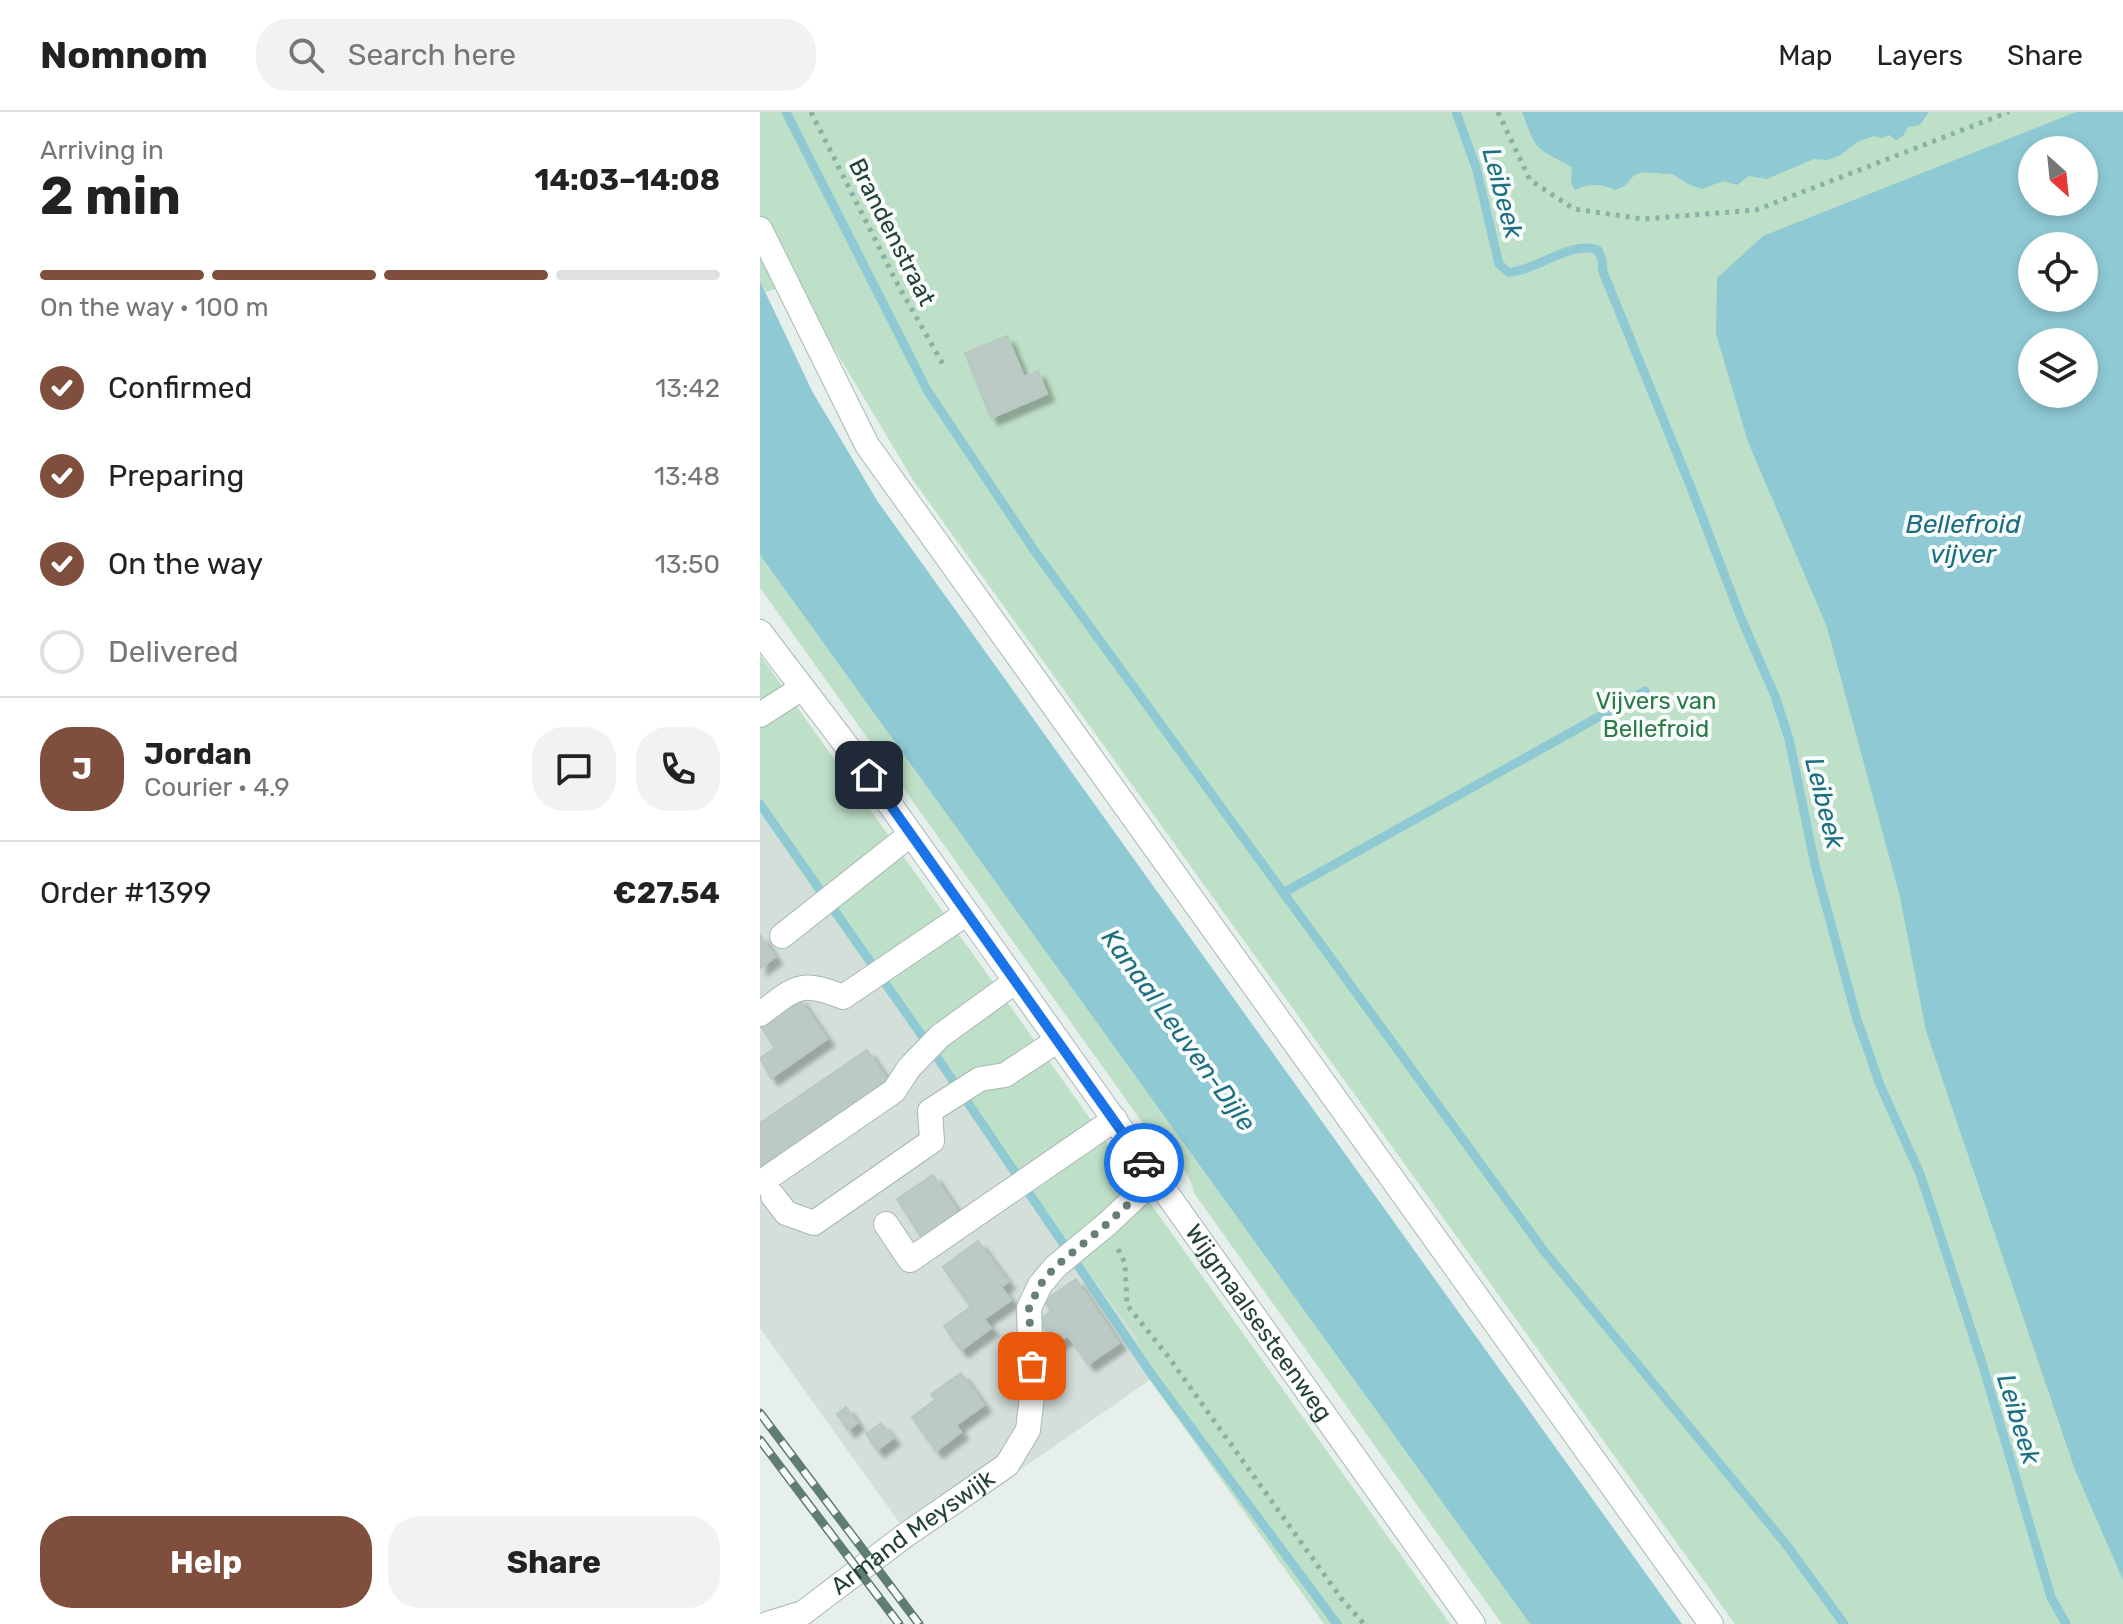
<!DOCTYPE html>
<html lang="en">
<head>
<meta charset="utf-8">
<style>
  :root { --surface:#fff; --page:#f2f2f2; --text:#222; --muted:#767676; --line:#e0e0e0; --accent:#804e3d }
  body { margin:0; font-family:Rubik,sans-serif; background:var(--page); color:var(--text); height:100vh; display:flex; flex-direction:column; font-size:30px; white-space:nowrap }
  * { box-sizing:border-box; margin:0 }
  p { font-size:26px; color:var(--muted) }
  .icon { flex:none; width:44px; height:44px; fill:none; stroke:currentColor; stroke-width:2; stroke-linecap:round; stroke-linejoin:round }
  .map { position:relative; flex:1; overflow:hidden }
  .drawer { display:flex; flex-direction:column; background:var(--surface); width:760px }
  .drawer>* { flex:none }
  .needle { width:52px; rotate:153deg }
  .fabs { position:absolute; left:1258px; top:24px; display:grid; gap:16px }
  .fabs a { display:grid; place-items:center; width:80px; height:80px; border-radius:50%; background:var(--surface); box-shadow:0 4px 12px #0003; font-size:40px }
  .pin { position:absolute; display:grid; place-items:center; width:68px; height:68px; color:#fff; margin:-34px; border-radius:16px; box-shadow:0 4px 12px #0006 }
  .courier { position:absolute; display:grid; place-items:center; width:80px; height:80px; margin:-40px; border:6px solid #1a73e8; border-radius:50%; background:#fff; color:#222; box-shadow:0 2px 10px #0007 }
  .summary em { font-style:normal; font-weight:700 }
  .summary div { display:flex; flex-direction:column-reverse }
  .summary { display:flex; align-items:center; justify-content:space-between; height:136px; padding:0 40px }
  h1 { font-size:52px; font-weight:700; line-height:60px }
  .bar { display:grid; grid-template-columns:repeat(4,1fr); gap:12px 8px; align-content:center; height:96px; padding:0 40px }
  .bar i { height:10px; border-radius:6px; background:var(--line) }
  .bar .active { background:var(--accent) }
  .bar p { grid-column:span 4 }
  .line { display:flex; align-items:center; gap:20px; padding:0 40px; border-top:2px solid var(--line) }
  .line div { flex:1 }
  .round { display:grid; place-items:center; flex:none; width:84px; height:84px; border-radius:32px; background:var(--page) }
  ol { padding:0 40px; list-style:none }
  li { display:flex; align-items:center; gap:24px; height:88px }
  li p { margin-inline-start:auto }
  li .icon { padding:8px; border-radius:50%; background:var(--accent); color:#fff; stroke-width:4 }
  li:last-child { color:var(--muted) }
  li i { width:44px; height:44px; border:4px solid var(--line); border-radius:50% }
  .cta { display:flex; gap:16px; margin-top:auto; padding:16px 40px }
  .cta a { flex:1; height:92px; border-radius:32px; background:var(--accent); color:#fff; font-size:32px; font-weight:700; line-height:92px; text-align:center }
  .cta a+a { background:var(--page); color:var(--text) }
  header { display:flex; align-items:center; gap:48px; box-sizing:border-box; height:112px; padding:0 40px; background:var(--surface); border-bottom:2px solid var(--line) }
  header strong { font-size:38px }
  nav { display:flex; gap:44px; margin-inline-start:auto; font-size:28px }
  .search { width:560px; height:72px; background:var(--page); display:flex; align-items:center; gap:20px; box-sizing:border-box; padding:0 28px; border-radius:32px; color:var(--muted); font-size:30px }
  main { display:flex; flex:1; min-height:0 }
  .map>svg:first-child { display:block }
  .built { fill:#d4dfda }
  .green { fill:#bfe0c8; fill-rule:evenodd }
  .water { fill:#8ec9d4; fill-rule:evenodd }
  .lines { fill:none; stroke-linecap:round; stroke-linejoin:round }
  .stream { stroke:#8ec9d4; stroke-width:9 }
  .building { fill:#bbcac4; stroke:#b8c9c2; stroke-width:2; filter:url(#shadow) }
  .minor-casing { stroke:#a8b8b2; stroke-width:26 }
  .path { stroke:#86b3a5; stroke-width:5; stroke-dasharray:4 6; stroke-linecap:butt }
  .minor { stroke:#fff; stroke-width:24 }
  .rail-casing { stroke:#5f7d75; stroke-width:9 }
  .rail { stroke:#f7fbf9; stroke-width:6; stroke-dasharray:18; stroke-linecap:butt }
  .done { stroke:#687f78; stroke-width:8; stroke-dasharray:0 14.4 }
  .route { stroke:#1a73e8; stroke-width:10 }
  .labels { text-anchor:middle; stroke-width:8; stroke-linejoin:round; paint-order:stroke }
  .street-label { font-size:24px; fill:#24423a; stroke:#f7fbf9 }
  .park-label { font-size:24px; fill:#2d7a4b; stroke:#f7fbf9 }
  .water-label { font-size:26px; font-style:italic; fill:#1c6f80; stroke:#f7fbf9 }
</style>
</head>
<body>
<header>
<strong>Nomnom</strong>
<div class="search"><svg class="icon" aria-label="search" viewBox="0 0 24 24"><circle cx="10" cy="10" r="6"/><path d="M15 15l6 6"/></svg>Search here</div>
<nav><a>Map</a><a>Layers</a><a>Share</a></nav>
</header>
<main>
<section class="drawer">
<div class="summary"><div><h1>2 min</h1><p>Arriving in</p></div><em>14:03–14:08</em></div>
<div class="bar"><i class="active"></i><i class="active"></i><i class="active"></i><i></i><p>On the way · 100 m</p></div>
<ol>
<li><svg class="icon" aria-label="check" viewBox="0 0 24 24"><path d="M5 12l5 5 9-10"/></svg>Confirmed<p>13:42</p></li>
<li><svg class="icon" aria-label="check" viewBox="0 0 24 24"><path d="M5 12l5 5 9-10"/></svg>Preparing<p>13:48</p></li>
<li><svg class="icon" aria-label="check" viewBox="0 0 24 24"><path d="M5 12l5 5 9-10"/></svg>On the way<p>13:50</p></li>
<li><i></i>Delivered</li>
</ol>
<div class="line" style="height:144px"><b class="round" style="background:var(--accent);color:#fff">J</b><div><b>Jordan</b><p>Courier · 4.9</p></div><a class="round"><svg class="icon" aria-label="chat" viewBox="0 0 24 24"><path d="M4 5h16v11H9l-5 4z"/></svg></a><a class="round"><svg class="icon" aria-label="phone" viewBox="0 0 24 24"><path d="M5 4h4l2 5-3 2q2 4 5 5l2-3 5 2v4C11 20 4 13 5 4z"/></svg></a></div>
<div class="line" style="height:104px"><div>Order #1399</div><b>€27.54</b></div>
<div class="cta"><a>Help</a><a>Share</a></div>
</section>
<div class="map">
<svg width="1363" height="1512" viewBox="0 0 1363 1512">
  <defs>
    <filter id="shadow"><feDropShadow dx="7" dy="7" stdDeviation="2" flood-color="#0004"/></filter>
  </defs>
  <rect width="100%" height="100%" fill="#e6efeb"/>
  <path class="built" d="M0,699L52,777L376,1226L390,1268L154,1431L0,1216Z"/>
  <g class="green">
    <path d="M0,0H1363V1512H975L153,368L35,171L6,180L0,169ZM1272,38H1324V90H1272ZM1272,134H1324V186H1272ZM1272,230H1324V282H1272Z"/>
    <path d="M0,443L770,1512H742L434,1081C430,1059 412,1040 396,1028C388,1022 381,1008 375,1000L0,476Z"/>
    <path d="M0,543L690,1512H564L390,1268L376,1226L52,777L0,699Z"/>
  </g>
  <g class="water">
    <path d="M762,0H1169L1160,13L1148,15L1143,24L1136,28L1129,23L1122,26L1114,24L1097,30L1081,43L1067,48L1054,47L1007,67L989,64L977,73L963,69L942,77L930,73L912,62C902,63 885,58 877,62C868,66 871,73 855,78C841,72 830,71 815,78L811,71L812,55C774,34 778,42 762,0Z"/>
    <path d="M1316,0H1363V1468L1315,1358L1166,919L1140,785L1067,515L988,330L956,222L957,166L1003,124ZM1324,38V90H1272V38ZM1324,134V186H1272V134ZM1324,230V282H1272V230Z"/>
    <path d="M0,169L52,279L118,390L922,1512H770L0,443Z"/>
  </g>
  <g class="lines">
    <g class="stream">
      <path d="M26,0L167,278L274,438L784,1139L1025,1431L1084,1512"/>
      <path d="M696,0L716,55L739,152L748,160C778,159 809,128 838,138L842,148L843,160L930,373L981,506L1015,584L1029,627L1055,753L1096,904L1120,973L1160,1062L1177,1113L1223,1254L1291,1485L1306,1512"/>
      <path d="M0,692L179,948L392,1263L577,1512"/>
      <path d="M523,781L885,579"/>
    </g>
  </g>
  <g class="building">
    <path d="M247,224L264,265L278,259L287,282L231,306L205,241Z"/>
    <path d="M0,823L15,845L0,856Z"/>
    <path d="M39,886L67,927L11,966L0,946L15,936L0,913Z"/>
    <path d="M107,938L128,969L0,1056V1011Z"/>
    <path d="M173,1063L201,1105L164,1129L137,1087Z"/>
    <path d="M218,1129L248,1170L241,1175L251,1188L224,1207L231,1216L201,1238L184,1214L211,1195L183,1155Z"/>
    <path d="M316,1167L359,1231L328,1252L308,1224L295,1232L279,1208L291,1199L284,1189Z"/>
    <path d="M201,1261L224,1293L196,1313L201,1320L176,1339L152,1305L175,1288L171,1282Z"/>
    <path d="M86,1295L97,1311L88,1318L77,1302Z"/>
    <path d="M121,1311L133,1326L117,1338L106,1322Z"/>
  </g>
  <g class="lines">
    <g class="minor-casing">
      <g id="minor">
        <path d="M0,117L107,333L951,1512"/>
        <path id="s1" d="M0,520L109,663L713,1512"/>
        <path d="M0,603L42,576"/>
        <path d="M22,824L151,722"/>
        <path d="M0,902C36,876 39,867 83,885L207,801"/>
        <path d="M0,1071L134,979L149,956L180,924L256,869"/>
        <path d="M13,1084L26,1101L54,1111L172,1029L170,999L220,967L245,963L298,928"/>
        <path d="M126,1112L150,1148L355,1007"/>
        <path id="s2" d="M7,1512L43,1501L143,1425L247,1353L268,1318L272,1284L269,1196L280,1173L295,1155L347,1112L395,1067"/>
      </g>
    </g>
    <g class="path">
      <path d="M51,0L138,173L184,254"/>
      <path d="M738,0L770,68L814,97L883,107L996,98L1249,0"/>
      <path d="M358,1137L365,1151L367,1193L407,1243L581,1486L604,1512"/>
    </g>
    <use href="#minor" class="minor"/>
    <g class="rail-casing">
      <g id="rail">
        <path d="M0,1301L159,1512"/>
        <path d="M0,1328L139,1512"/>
      </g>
    </g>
    <use href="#rail" class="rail"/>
  </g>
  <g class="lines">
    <path class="done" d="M272,1254L269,1196L280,1173L295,1155L347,1112L395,1067L384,1051"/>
    <path class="route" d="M109,663L384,1051"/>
  </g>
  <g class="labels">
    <g class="street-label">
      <text transform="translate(132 120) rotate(63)" y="8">Brandenstraat</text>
      <text dy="8" stroke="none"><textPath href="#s1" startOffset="852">Wijgmaalsesteenweg</textPath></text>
      <text dy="8" stroke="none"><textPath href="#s2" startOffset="174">Armand Meyswijk</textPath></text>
    </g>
    <g class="park-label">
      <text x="896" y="597">Vijvers van<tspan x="896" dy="28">Bellefroid</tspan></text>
    </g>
    <g class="water-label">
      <text transform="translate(743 81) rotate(75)" y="9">Leibeek</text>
      <text x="1203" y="421">Bellefroid<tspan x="1203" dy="30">vijver</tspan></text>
      <text transform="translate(1065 691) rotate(76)" y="9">Leibeek</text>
      <text transform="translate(419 918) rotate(54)" y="9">Kanaal Leuven-Dijle</text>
      <text transform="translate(1259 1307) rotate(73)" y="9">Leibeek</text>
    </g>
  </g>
</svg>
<div class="fabs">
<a><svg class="needle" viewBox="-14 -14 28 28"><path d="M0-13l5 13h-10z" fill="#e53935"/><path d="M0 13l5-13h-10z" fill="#767676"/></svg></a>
<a><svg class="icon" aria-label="locate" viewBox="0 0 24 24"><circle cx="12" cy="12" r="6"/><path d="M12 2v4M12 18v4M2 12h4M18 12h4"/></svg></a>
<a><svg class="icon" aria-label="layers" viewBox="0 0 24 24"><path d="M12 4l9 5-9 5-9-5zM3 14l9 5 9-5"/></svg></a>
</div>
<div class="pin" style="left:272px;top:1254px;background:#ea580c"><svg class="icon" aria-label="bag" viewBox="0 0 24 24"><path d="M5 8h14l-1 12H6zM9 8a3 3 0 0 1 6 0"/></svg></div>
<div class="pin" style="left:109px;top:663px;background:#1f2937"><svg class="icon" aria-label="home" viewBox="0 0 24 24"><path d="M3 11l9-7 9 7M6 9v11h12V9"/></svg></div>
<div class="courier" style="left:384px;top:1051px"><svg class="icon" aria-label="car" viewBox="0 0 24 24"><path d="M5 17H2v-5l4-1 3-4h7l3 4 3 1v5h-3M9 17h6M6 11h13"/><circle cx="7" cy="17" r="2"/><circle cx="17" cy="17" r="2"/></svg></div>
</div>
</main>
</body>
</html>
